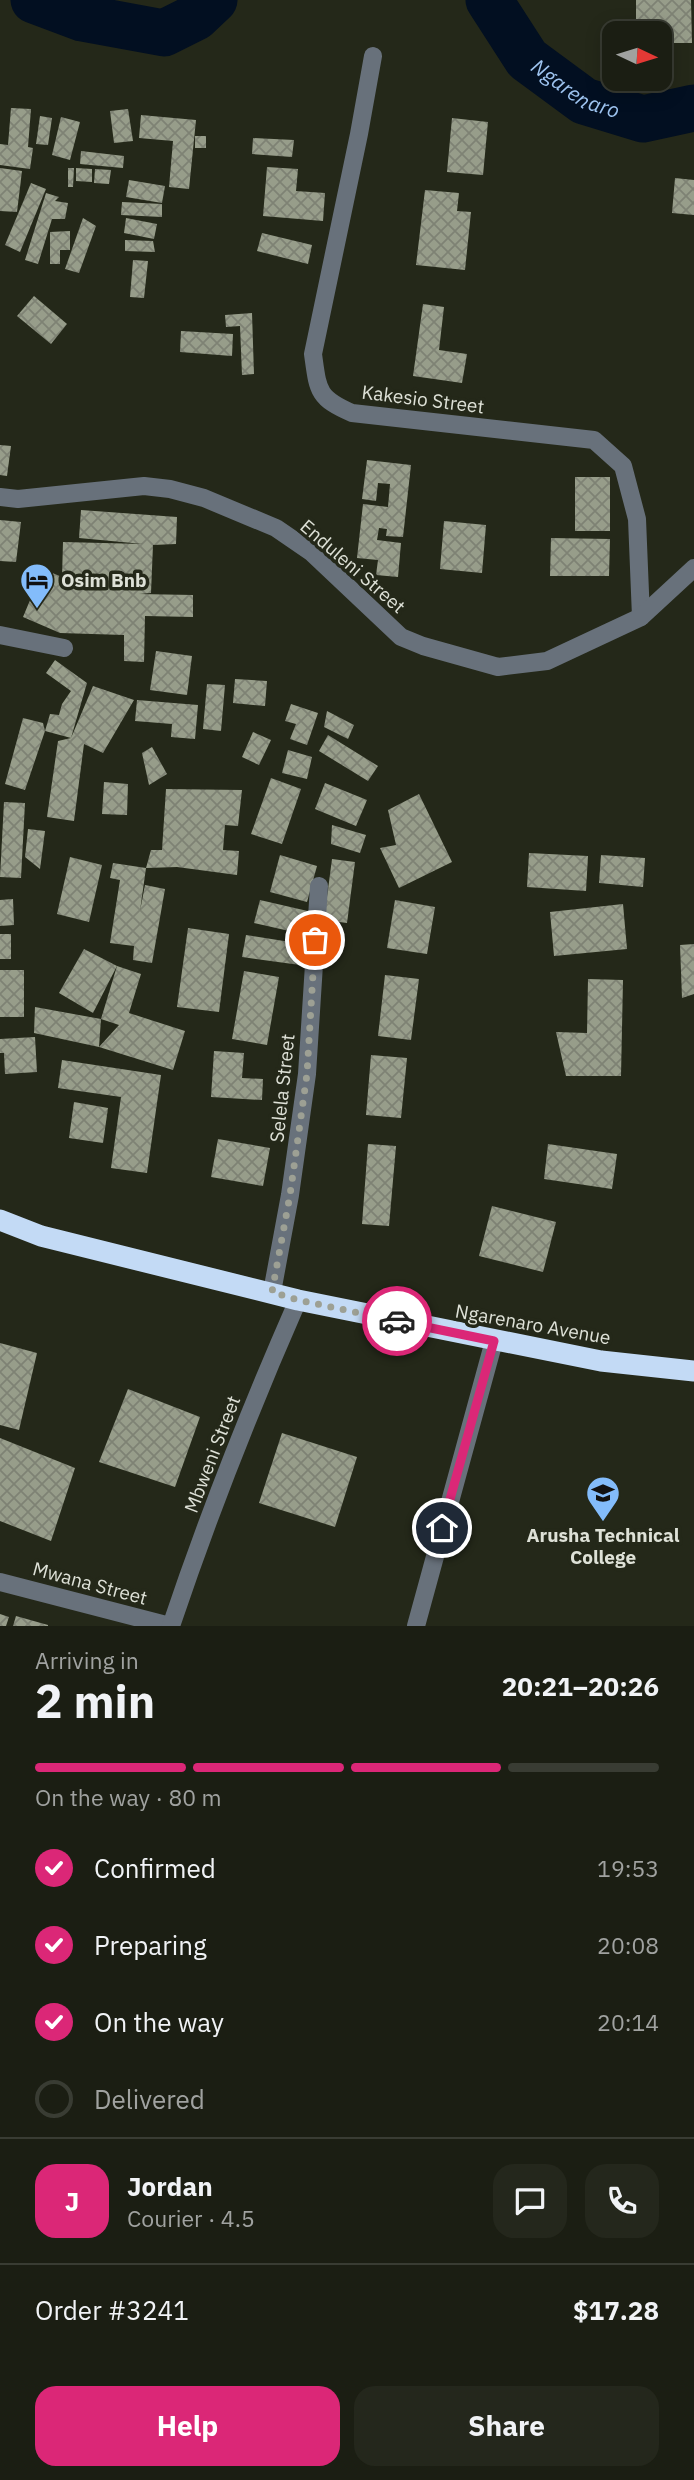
<!DOCTYPE html>
<html lang="en">
<head>
<meta charset="utf-8">
<style>
  :root { --surface:#1b1e13; --page:#24271c; --text:#f1f3f6; --muted:#a0a2a0; --line:#393c33; --accent:#db2777 }
  body { margin:0; font-family:"IBM Plex Sans",sans-serif; background:var(--page); color:var(--text); height:100vh; display:flex; flex-direction:column; font-size:26px; white-space:nowrap }
  * { box-sizing:border-box; margin:0 }
  p { font-size:23px; color:var(--muted) }
  .icon { flex:none; width:38px; height:38px; fill:none; stroke:currentColor; stroke-width:2; stroke-linecap:round; stroke-linejoin:round }
  .map { position:relative; height:1626px; overflow:hidden }
  .panel { display:flex; flex-direction:column; background:var(--surface); flex:1 }
  .panel>* { flex:none }
  .needle { width:46px; rotate:94deg }
  .buttons { position:absolute; left:602px; top:21px; display:grid; gap:14px }
  .buttons a { display:grid; place-items:center; width:70px; height:70px; border-radius:14px; background:var(--surface); box-shadow:0 4px 18px #0003,0 0 0 2px var(--line); font-size:35px }
  .pin { position:absolute; display:grid; place-items:center; width:60px; height:60px; color:#fff; margin:-30px; border:4px solid #fff; border-radius:50%; box-shadow:0 2px 7px #0007 }
  .courier { position:absolute; display:grid; place-items:center; width:70px; height:70px; margin:-35px; border:5px solid #db2777; border-radius:50%; background:#fff; color:#222; box-shadow:0 2px 9px #0007 }
  .head em { font-style:normal; font-weight:700 }
  .head div { display:flex; flex-direction:column-reverse }
  .head { display:flex; align-items:center; justify-content:space-between; height:119px; padding:0 35px }
  h1 { font-size:46px; font-weight:700; line-height:52px }
  .bar { display:grid; grid-template-columns:repeat(4,1fr); gap:10px 7px; align-content:center; height:84px; padding:0 35px }
  .bar i { height:9px; border-radius:5px; background:var(--line) }
  .bar .current { background:var(--accent) }
  .bar p { grid-column:span 4 }
  .line { display:flex; align-items:center; gap:18px; padding:0 35px; border-top:2px solid var(--line) }
  .line div { flex:1 }
  .round { display:grid; place-items:center; flex:none; width:74px; height:74px; border-radius:21px; background:var(--page) }
  ol { padding:0 35px; list-style:none }
  li { display:flex; align-items:center; gap:21px; height:77px }
  li p { margin-inline-start:auto }
  li .icon { padding:7px; border-radius:50%; background:var(--accent); color:#fff; stroke-width:4 }
  li:last-child { color:var(--muted) }
  li i { width:38px; height:38px; border:4px solid var(--line); border-radius:50% }
  .primary-button { display:flex; gap:14px; margin-top:auto; padding:14px 35px }
  .primary-button a { flex:1; height:80px; border-radius:21px; background:var(--accent); color:#fff; font-size:28px; font-weight:700; line-height:80px; text-align:center }
  .primary-button a+a { background:var(--page); color:var(--text) }
  .map>svg:first-child { display:block }
  .lines { fill:none; stroke-linecap:round; stroke-linejoin:round }
  .river { stroke:#020f21; stroke-width:47 }
  .building { fill:url(#building-cross-hatch) }
  .minor { stroke:#68717b; stroke-width:18 }
  .highway { stroke:#c3daf5; stroke-width:21 }
  .done { stroke:#9da094; stroke-width:7; stroke-dasharray:0 12.6 }
  .route { stroke:#db2777; stroke-width:9 }
  .labels { text-anchor:middle; stroke-width:7; stroke-linejoin:round; paint-order:stroke }
  .street-label { font-size:19px; fill:#dee1d7; stroke:#242819 }
  .poi-label { font-size:19px; font-weight:bold; fill:#dee1d7; stroke:#242819; text-anchor:start }
  .water-label { font-size:21px; font-style:italic; fill:#9dc3ef; stroke:#242819 }
</style>
</head>
<body>
<div class="map">
<svg width="694" height="1626" viewBox="0 0 694 1626">
  <defs>
    <pattern id="building-cross-hatch" width="8" height="8" patternUnits="userSpaceOnUse" patternTransform="scale(1.75)"><rect width="8" height="8" fill="#979d8a"/><path d="M0 0l8 8M0 8l8-8" fill="none" stroke="#7e8274"/></pattern>
  </defs>
  <rect width="100%" height="100%" fill="#242819"/>
  <g class="lines">
    <g class="river">
      <path d="M34,0L82,18L164,33L196,17L214,0"/>
      <path id="s1" d="M489,0L527,59L584,101L643,119L694,108"/>
    </g>
  </g>
  <g class="building">
    <path d="M636,0H691L692,43H660V33H636Z"/>
    <path d="M11,108L31,109L28,147L33,148L30,169L0,165V144L8,145Z"/>
    <path d="M128,109L133,141L114,143L110,111Z"/>
    <path d="M141,115L196,120L189,189L169,187L173,141L139,138Z"/>
    <path d="M40,116L52,118L48,145L36,144Z"/>
    <path d="M61,117L80,122L70,160L52,155Z"/>
    <path d="M452,118L488,122L483,175L447,172Z"/>
    <rect x="195" y="136" width="11" height="12"/>
    <path d="M253,138L294,140L292,157L252,154Z"/>
    <path d="M81,151L124,156L123,168L80,164Z"/>
    <path d="M267,167L298,169L296,191L325,193L323,221L263,216Z"/>
    <path d="M0,168L22,171L17,212L0,211Z"/>
    <path d="M68,168H74L73,187H68Z"/>
    <path d="M76,168L92,169V182L76,181Z"/>
    <path d="M95,169L111,170L109,184L94,183Z"/>
    <path d="M675,178L694,180V215L672,213Z"/>
    <path d="M129,180L165,186L162,203L126,197Z"/>
    <path d="M31,183L46,189L20,252L5,245Z"/>
    <path d="M425,190L459,193L457,211L471,212L465,270L416,265Z"/>
    <path d="M46,193L59,197L55,201L68,203L65,219H52L38,264L25,260Z"/>
    <path d="M122,202L162,204V217L121,215Z"/>
    <path d="M83,218L96,226L79,273L65,269Z"/>
    <path d="M126,218L157,224L154,239L124,233Z"/>
    <path d="M70,231V250H60V264H50V232Z"/>
    <path d="M262,233L312,245L308,264L257,251Z"/>
    <path d="M125,240L153,241L155,252L125,251Z"/>
    <path d="M133,260L148,261L144,298L130,297Z"/>
    <path d="M34,296L67,324L51,344L17,316Z"/>
    <path d="M423,304L444,307L439,350L467,354L462,383L413,376Z"/>
    <path d="M252,313L254,374L242,375L240,326L226,327L225,315Z"/>
    <path d="M181,331L233,334L232,356L180,352Z"/>
    <path d="M0,445L11,446L7,476L0,475Z"/>
    <path d="M367,460L411,465L403,537L386,536L387,529L379,528L377,540L401,543L398,577L376,575L378,560L357,558L363,504L388,507L390,484L378,483L376,501L362,499Z"/>
    <rect x="575" y="477" width="35" height="54"/>
    <path d="M81,510L177,517L176,544L153,545L151,593L139,594L193,595V617L145,616L144,662L124,661V635L60,633L23,617L43,569L62,577L63,542L143,544L79,538Z"/>
    <path d="M0,520L21,522L16,562L0,561Z"/>
    <path d="M444,521L486,525L482,573L440,569Z"/>
    <path d="M551,538L610,539L609,576H550Z"/>
    <path d="M156,651L192,656L187,695L150,690Z"/>
    <path d="M55,660L87,683L71,738L93,686L134,700L103,753L84,744L74,821L47,817L58,741L71,738L45,731L25,790L5,784L23,718L43,723L45,731L50,714L59,715L62,704L71,691L46,673Z"/>
    <path d="M235,679L267,681L265,706L233,703Z"/>
    <path d="M207,684L225,685L221,731L203,729Z"/>
    <path d="M137,700L198,705L195,739L171,737L172,724L135,721Z"/>
    <path d="M291,704L318,713L307,745L290,739L296,724L285,721Z"/>
    <path d="M327,711L354,725L348,739L324,727Z"/>
    <path d="M253,732L271,740L259,765L242,757Z"/>
    <path d="M328,735L378,766L368,781L319,751Z"/>
    <path d="M152,747L167,774L149,785L142,753Z"/>
    <path d="M288,750L312,757L307,779L282,773Z"/>
    <path d="M271,778L301,789L282,844L251,834Z"/>
    <path d="M104,782L128,784L127,815L102,814Z"/>
    <path d="M325,783L367,800L356,826L315,809Z"/>
    <path d="M166,789L242,790L238,826L225,825L223,850L239,851L237,875L177,867L146,868L151,850H162Z"/>
    <path d="M419,794L452,862L399,888L380,848L396,845L388,810Z"/>
    <path d="M4,802L25,803L21,878L0,877Z"/>
    <path d="M332,825L366,835L360,853L331,844Z"/>
    <path d="M28,829L45,831L40,869L25,857Z"/>
    <path d="M529,853L588,856L586,891L527,887Z"/>
    <path d="M280,855L317,866L307,902L270,892Z"/>
    <path d="M601,855L645,858L643,887L599,883Z"/>
    <path d="M70,857L102,865L89,922L57,914Z"/>
    <path d="M332,859L355,862L347,923L324,920Z"/>
    <path d="M113,863L146,868L140,911L145,885L165,889L152,963L133,960L134,946L110,943L120,880L110,878Z"/>
    <path d="M13,899L14,925L0,926V900Z"/>
    <path d="M260,900L312,912L307,935L254,923Z"/>
    <path d="M395,900L435,907L427,954L387,948Z"/>
    <path d="M623,904L627,949L554,956L550,912Z"/>
    <path d="M188,928L229,934L219,1012L177,1007Z"/>
    <rect x="0" y="934" width="11" height="25"/>
    <path d="M246,935L303,944L300,965L242,957Z"/>
    <path d="M694,944V994L682,998L680,945Z"/>
    <path d="M84,949L117,966L93,1013L59,993Z"/>
    <path d="M117,966L141,974L129,1013L185,1031L173,1070L99,1047L34,1033L35,1007L101,1019L99,1047L119,1025L101,1019Z"/>
    <rect x="0" y="970" width="24" height="47"/>
    <path d="M244,971L279,977L267,1045L232,1039Z"/>
    <path d="M385,975L419,979L411,1040L378,1036Z"/>
    <path d="M588,979L623,980L621,1076H566L556,1032L587,1033Z"/>
    <path d="M35,1037L37,1072L5,1074L4,1053H0V1039Z"/>
    <path d="M214,1051L244,1053L242,1078L263,1079L262,1100L211,1097Z"/>
    <path d="M371,1055L407,1058L401,1118L366,1115Z"/>
    <path d="M62,1060L161,1075L147,1173L111,1168L121,1097L58,1088Z"/>
    <path d="M74,1102L108,1108L103,1143L69,1138Z"/>
    <path d="M218,1139L270,1148L263,1186L211,1177Z"/>
    <path d="M368,1144L396,1146L389,1226L362,1224Z"/>
    <path d="M548,1144L617,1154L612,1189L544,1179Z"/>
    <path d="M492,1206L556,1222L543,1272L479,1256Z"/>
    <path d="M0,1343L37,1353L19,1430L0,1425Z"/>
    <path d="M128,1389L200,1417L175,1487L99,1462Z"/>
    <path d="M282,1433L357,1457L335,1527L259,1503Z"/>
    <path d="M0,1438L75,1468L51,1541L0,1521Z"/>
    <path d="M0,1614L9,1617L6,1626H0Z"/>
    <path d="M16,1616L48,1625V1626H13Z"/>
  </g>
  <g class="lines">
    <g class="minor">
      <path d="M373,56L359,134L313,354C318,390 317,398 352,413L594,440L623,466L637,519L641,617"/>
      <path d="M0,497L18,499L144,486L170,489L204,498L276,528L311,552L401,637L423,646L498,667L547,661L641,617L694,568"/>
      <path d="M0,635L64,648"/>
      <path d="M272,1292L290,1195L307,1074L319,886"/>
      <path d="M0,1582L170,1626"/>
      <path d="M171,1626C208,1516 251,1407 298,1300"/>
      <path d="M416,1626L494,1341"/>
    </g>
    <path class="highway" d="M0,1220L41,1236L298,1300L601,1361L694,1371"/>
  </g>
  <g class="lines">
    <path class="done" d="M315,940L307,1074L290,1195L272,1292L298,1300L397,1321"/>
    <path class="route" d="M397,1321L494,1341L442,1528"/>
  </g>
  <defs>
    <g id="hotel-pin" transform="scale(1.75)"><path d="M0 17L-7.5 6A9.5 9.5 0 1 1 7.5 6Z" fill="#83bcfb" stroke="#242819"/><path d="M-6-4.5h1.5V1H6V5H4.5V3h-9V5H-6ZM-4 0a1.8 1.8 0 1 1 3.6 0ZM.5 0V-2.5h3Q6-2.5 6 0Z" fill="#111"/></g>
    <g id="university-pin" transform="scale(1.75)"><path d="M0 17L-7.5 6A9.5 9.5 0 1 1 7.5 6Z" fill="#83bcfb" stroke="#242819"/><path d="M0-5L7-2L0 1L-7-2ZM-4 1L0 2.5L4 1V4Q0 6-4 4Z" fill="#111"/></g>
  </defs>
  <g fill-rule="evenodd">
    <use href="#hotel-pin" x="37" y="580"/>
    <use href="#university-pin" x="603" y="1493"/>
  </g>
  <g class="labels">
    <g class="street-label">
      <text transform="translate(423 399) rotate(7)" y="7">Kakesio Street</text>
      <text transform="translate(353 566) rotate(41)" y="7">Enduleni Street</text>
      <text transform="translate(282 1088) rotate(-84)" y="7">Selela Street</text>
      <text transform="translate(533 1324) rotate(10)" y="7">Ngarenaro Avenue</text>
      <text transform="translate(212 1454) rotate(-69)" y="7">Mbweni Street</text>
      <text transform="translate(90 1583) rotate(15)" y="7">Mwana Street</text>
    </g>
    <g class="poi-label">
      <text x="61" y="587">Osim Bnb</text>
      <text x="603" y="1542" text-anchor="middle">Arusha Technical<tspan x="603" dy="22">College</tspan></text>
    </g>
    <g class="water-label">
      <text dy="7" stroke="none"><textPath href="#s1" startOffset="128">Ngarenaro</textPath></text>
    </g>
  </g>
</svg>
<div class="buttons">
<a><svg class="needle" viewBox="-14 -14 28 28"><path d="M0-13l5 13h-10z" fill="#e53935"/><path d="M0 13l5-13h-10z" fill="#a0a2a0"/></svg></a>
</div>
<div class="pin" style="left:315px;top:940px;background:#ea580c"><svg class="icon" aria-label="bag" viewBox="0 0 24 24"><path d="M5 8h14l-1 12H6zM9 8a3 3 0 0 1 6 0"/></svg></div>
<div class="pin" style="left:442px;top:1528px;background:#1f2937"><svg class="icon" aria-label="home" viewBox="0 0 24 24"><path d="M3 11l9-7 9 7M6 9v11h12V9"/></svg></div>
<div class="courier" style="left:397px;top:1321px"><svg class="icon" aria-label="car" viewBox="0 0 24 24"><path d="M5 17H2v-5l4-1 3-4h7l3 4 3 1v5h-3M9 17h6M6 11h13"/><circle cx="7" cy="17" r="2"/><circle cx="17" cy="17" r="2"/></svg></div>
</div>
<section class="panel">
<div class="head"><div><h1>2 min</h1><p>Arriving in</p></div><em>20:21–20:26</em></div>
<div class="bar"><i class="current"></i><i class="current"></i><i class="current"></i><i></i><p>On the way · 80 m</p></div>
<ol>
<li><svg class="icon" aria-label="check" viewBox="0 0 24 24"><path d="M5 12l5 5 9-10"/></svg>Confirmed<p>19:53</p></li>
<li><svg class="icon" aria-label="check" viewBox="0 0 24 24"><path d="M5 12l5 5 9-10"/></svg>Preparing<p>20:08</p></li>
<li><svg class="icon" aria-label="check" viewBox="0 0 24 24"><path d="M5 12l5 5 9-10"/></svg>On the way<p>20:14</p></li>
<li><i></i>Delivered</li>
</ol>
<div class="line" style="height:126px"><b class="round" style="background:var(--accent);color:#fff">J</b><div><b>Jordan</b><p>Courier · 4.5</p></div><a class="round"><svg class="icon" aria-label="chat" viewBox="0 0 24 24"><path d="M4 5h16v11H9l-5 4z"/></svg></a><a class="round"><svg class="icon" aria-label="phone" viewBox="0 0 24 24"><path d="M5 4h4l2 5-3 2q2 4 5 5l2-3 5 2v4C11 20 4 13 5 4z"/></svg></a></div>
<div class="line" style="height:91px"><div>Order #3241</div><b>$17.28</b></div>
<div class="primary-button"><a>Help</a><a>Share</a></div>
</section>
</body>
</html>
